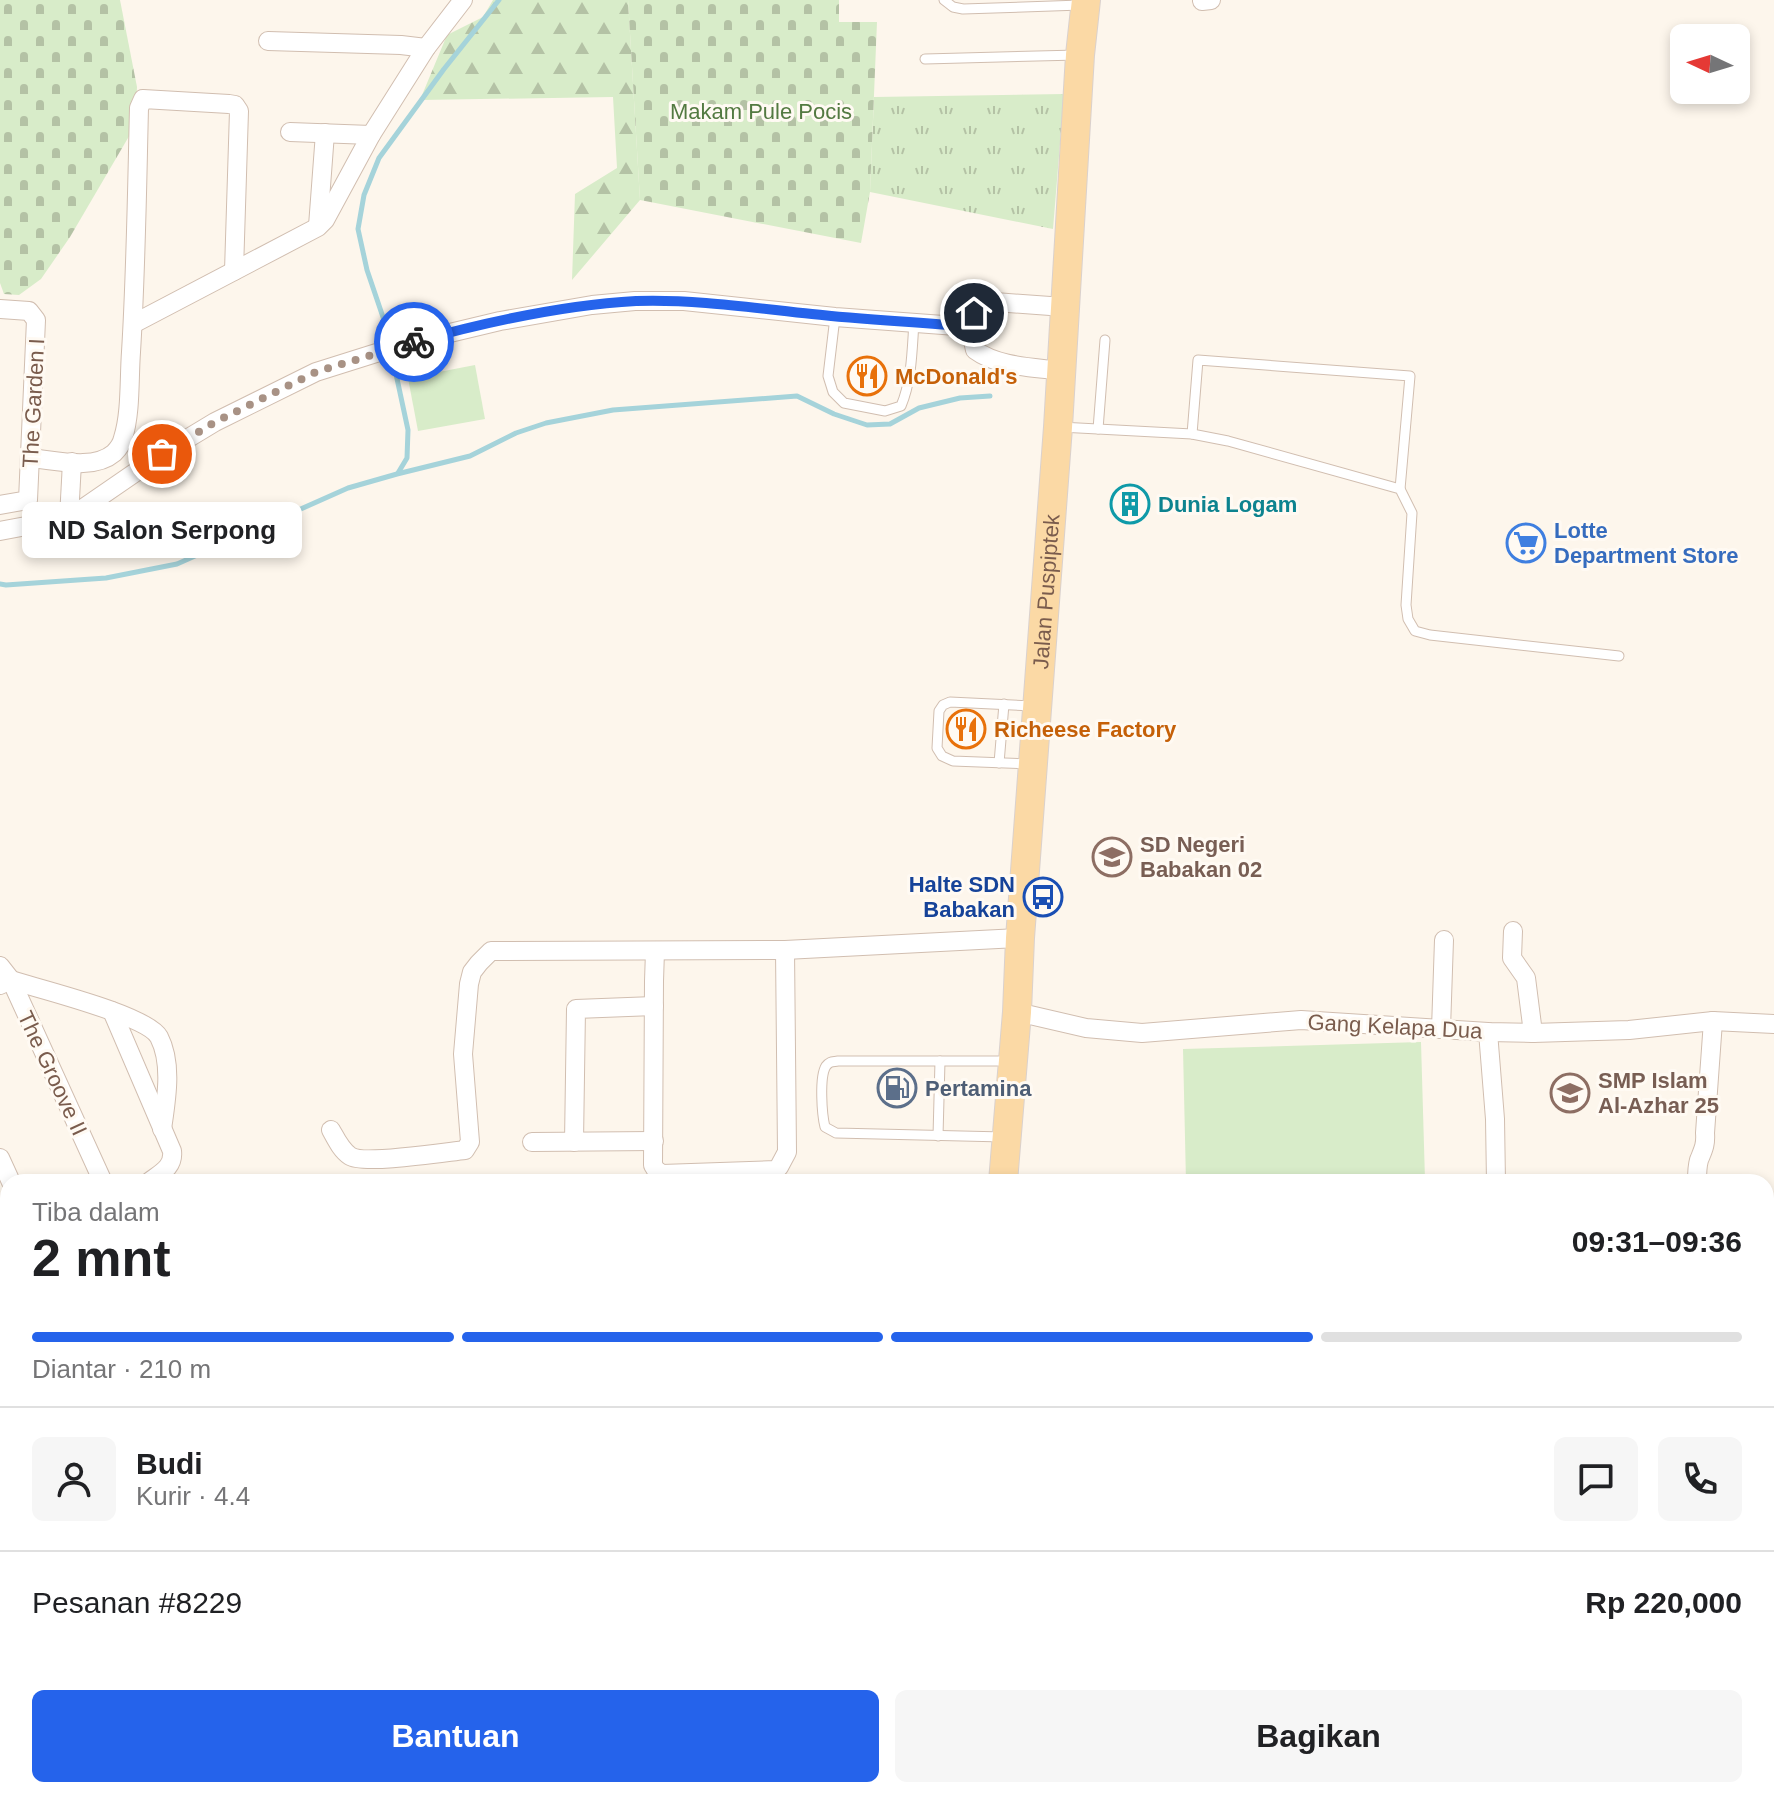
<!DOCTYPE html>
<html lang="id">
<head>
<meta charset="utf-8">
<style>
  :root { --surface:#fff; --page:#f6f6f6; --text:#202124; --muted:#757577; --line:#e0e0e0; --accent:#2563eb }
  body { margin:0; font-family:Helvetica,sans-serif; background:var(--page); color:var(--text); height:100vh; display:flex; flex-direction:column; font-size:30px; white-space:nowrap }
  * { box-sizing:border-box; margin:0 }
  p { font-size:26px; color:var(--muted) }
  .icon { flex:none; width:44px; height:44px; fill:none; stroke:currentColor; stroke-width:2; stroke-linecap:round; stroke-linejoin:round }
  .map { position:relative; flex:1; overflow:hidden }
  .details { position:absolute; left:0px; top:1174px; width:1774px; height:624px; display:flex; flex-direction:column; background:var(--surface); border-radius:24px 24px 0 0; box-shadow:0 4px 12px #0003 }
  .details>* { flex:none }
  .needle { width:52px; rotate:274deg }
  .controls { position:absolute; left:1670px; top:24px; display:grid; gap:16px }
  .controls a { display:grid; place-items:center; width:80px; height:80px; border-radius:12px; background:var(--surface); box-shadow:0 4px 12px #0003; font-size:40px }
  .pin { position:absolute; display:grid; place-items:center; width:68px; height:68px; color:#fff; margin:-34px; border:4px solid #fff; border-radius:50%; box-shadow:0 2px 8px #0007 }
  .courier { position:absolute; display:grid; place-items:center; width:80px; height:80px; margin:-40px; border:6px solid #2563eb; border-radius:50%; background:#fff; color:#222; box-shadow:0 2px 10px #0007 }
  .bubble { position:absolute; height:56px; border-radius:12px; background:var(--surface); box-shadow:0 4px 12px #0003; font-size:26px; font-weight:700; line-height:56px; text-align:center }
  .head em { font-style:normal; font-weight:700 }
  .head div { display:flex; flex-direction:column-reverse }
  .head { display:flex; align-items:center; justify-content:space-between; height:136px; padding:0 32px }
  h1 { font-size:52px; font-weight:700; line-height:60px }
  .bar { display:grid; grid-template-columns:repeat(4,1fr); gap:12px 8px; align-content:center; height:96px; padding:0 32px }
  .bar i { height:10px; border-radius:6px; background:var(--line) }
  .bar .active { background:var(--accent) }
  .bar p { grid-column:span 4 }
  .line { display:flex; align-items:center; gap:20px; padding:0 32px; border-top:2px solid var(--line) }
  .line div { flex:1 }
  .round { display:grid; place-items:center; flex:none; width:84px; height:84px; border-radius:12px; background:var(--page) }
  .primary-button { display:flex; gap:16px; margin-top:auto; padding:16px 32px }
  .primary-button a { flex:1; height:92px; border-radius:12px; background:var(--accent); color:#fff; font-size:32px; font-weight:700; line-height:92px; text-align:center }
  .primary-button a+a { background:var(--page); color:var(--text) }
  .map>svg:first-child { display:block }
  .grass { fill:url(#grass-tufts) }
  .forest { fill:url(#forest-firs) }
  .cemetery { fill:url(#cemetery-stones) }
  .pitch { fill:#d8ecc9 }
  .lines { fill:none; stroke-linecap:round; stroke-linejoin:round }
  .stream { stroke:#a5d3da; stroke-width:5 }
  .lane-casing { stroke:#d1beb0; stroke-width:11 }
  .street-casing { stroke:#d1beb0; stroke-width:20 }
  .primary-casing { stroke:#dad1cd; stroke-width:30 }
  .lane { stroke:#fff; stroke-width:9 }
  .street { stroke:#fff; stroke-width:18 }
  .primary { stroke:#fbd9a5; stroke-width:28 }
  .done { stroke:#a89285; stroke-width:8; stroke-dasharray:0 14.4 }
  .route { stroke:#2563eb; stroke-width:10 }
  .labels { text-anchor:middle; stroke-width:6; stroke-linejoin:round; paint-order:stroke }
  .park-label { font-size:22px; fill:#537a41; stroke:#fffaf3 }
  .food-label { font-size:22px; font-weight:bold; fill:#c56008; stroke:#fffaf3; text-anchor:start }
  .street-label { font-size:22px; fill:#7a5c4d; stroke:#fffaf3 }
  .culture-label { font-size:22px; font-weight:bold; fill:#0d838f; stroke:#fffaf3; text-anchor:start }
  .shop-label { font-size:22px; font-weight:bold; fill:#366cbe; stroke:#fffaf3; text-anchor:start }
  .education-label { font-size:22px; font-weight:bold; fill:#785e54; stroke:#fffaf3; text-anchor:start }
  .transit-label { font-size:22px; font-weight:bold; fill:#164399; stroke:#fffaf3; text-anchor:end }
  .service-label { font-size:22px; font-weight:bold; fill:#4e5e75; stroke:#fffaf3; text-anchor:start }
</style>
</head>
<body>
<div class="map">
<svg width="1774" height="1798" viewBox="0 0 1774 1798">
  <defs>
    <pattern id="grass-tufts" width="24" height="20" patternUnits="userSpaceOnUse" patternTransform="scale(2)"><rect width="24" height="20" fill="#d8ecc9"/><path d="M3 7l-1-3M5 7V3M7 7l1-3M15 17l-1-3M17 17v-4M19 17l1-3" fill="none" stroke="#b4c2a5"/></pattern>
    <pattern id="forest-firs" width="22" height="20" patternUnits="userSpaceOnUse" patternTransform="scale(2)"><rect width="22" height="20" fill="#d8ecc9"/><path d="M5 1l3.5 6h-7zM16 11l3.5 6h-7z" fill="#b4c2a5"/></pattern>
    <pattern id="cemetery-stones" width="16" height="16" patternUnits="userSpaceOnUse" patternTransform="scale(2)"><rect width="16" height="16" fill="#d8ecc9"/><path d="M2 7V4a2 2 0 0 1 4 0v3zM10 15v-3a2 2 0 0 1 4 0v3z" fill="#b4c2a5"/></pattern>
  </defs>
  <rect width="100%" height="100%" fill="#fdf6ec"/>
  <g class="grass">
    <path d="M1064,94L1053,229L870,192L874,97Z"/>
    <path d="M958,1790H1104L1106,1798H956Z"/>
  </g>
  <path class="forest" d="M493,0H628L640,200L572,280L575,194L617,168L613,97L420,100L447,35L483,17Z"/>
  <g class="cemetery">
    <path d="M0,0H120L137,87L135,126L70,237L41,279L19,295L4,294L0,283Z"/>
    <path d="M628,0H839V22H877L870,192L861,243L640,200Z"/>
  </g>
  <g class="pitch">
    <path d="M475,365L485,419L418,431L408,378Z"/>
    <path d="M1421,1042L1425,1180L1186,1182L1183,1049Z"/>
  </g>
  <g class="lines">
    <g class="stream">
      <path d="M386,326L367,270L358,229L364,195L379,158L444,69L499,0"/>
      <path d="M396,374L408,430L407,458L398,473"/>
      <path d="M0,584L6,585L106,578L177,564L348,488L397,474L470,456L516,433L546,423L613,410L797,396L834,414L867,425L890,424L919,408L960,398L990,396"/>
    </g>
    <g class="lane-casing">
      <g id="lane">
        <path d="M944,0L953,7L963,9L1081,5"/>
        <path d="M925,59L1078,55"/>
        <path d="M835,317L828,376L833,392L844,403L885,411L901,406C912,380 912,350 914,322"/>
        <path d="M1060,427L1192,434L1228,441L1400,489L1412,513L1406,605L1408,619L1415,631L1430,635L1619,656"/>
        <path d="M1098,429L1105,340"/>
        <path d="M1192,434L1198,360L1410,376L1400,489"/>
        <path d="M999,763L1004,704"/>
        <path d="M1030,764L953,761L942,756L937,748L939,711L943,705L950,702L1033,706"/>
        <path d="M938,1136L940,1061"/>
        <path d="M1004,1137L836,1133L825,1127C822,1115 819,1077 826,1066C830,1061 832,1062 838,1061H1011"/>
        <path d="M1766,1521L1774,1520"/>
        <path d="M1766,1567L1774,1569"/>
        <path d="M1264,1790V1794L1267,1798"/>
        <path d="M1368,1790L1384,1798"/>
        <path d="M1277,1798L1282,1790"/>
      </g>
    </g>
    <g class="street-casing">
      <g id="street">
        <path d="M1202,1L1211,0"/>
        <path d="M268,41L401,45L426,48"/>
        <path d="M290,132L371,135"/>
        <path d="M318,226L325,133"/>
        <path d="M0,309L29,311L36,320L28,500L0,505"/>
        <path d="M133,324L318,227L325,220L371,135L426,48L463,0"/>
        <path d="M1061,371C1033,367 998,367 975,350L970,327L974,313L995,302L1064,307"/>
        <path d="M30,458C55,460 93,471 114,453C118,449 122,443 123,438C131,413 129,379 131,352C136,271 137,189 139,108L143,99L229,104L235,105L239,111L234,271"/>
        <path d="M69,518L72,462"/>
        <path d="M0,531L69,518L162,454L215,422L316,372L408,343L500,321L592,305L635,301H684L835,317L970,327"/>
        <path d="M1513,931L1512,958L1526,978L1533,1033"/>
        <path d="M655,951L654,981L653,1165L656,1170L662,1174L775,1170L779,1167L787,1152L785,950"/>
        <path d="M0,966L11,980L103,1182"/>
        <path d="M0,985L11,980C39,989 147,1015 159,1037C173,1064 166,1101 162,1129"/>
        <path d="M112,1011L172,1151C174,1167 161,1173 149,1182"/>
        <path d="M1017,1012L1086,1028L1142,1033L1301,1020L1488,1032L1533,1033L1629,1030L1713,1021L1774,1024"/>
        <path d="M1441,1029L1444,940"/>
        <path d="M1488,1032L1495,1119L1496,1182"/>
        <path d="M331,1130C336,1139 341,1150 350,1156C363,1165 446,1152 465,1150L470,1142L463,1054L469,984L472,972L479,963L491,951L785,950L1020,938"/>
        <path d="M532,1142L654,1141"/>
        <path d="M574,1142L576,1009L654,1006"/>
        <path d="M0,1158L11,1182"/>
        <path d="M1697,1182C1697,1175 1697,1167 1699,1160C1703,1150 1706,1145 1705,1133L1713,1021"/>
        <path d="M0,1270L8,1265"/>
        <path d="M1766,1364L1774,1362"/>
        <path d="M1766,1751L1774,1753"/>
        <path d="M0,1769L8,1767"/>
        <path d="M1766,1784L1774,1786"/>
        <path d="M1536,1790L1583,1797H1604L1653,1790"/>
        <path d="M459,1798L460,1790"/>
        <path d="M536,1798L538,1790"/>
        <path d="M613,1798L614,1790"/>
        <path d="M1731,1798L1732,1790"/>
      </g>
    </g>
    <g class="primary-casing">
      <g id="primary">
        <path id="s1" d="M1003,1182L1017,1012L1020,938L1058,427L1080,55L1086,0"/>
        <path d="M955,1798L956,1790"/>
      </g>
    </g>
    <use href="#lane" class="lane"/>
    <use href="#street" class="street"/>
    <use href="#primary" class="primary"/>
  </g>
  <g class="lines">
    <path class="done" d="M162,454L215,422L316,372L414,342"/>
    <path class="route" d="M414,342C486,322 562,305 636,301C695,299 754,308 812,314C865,320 918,322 970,327L974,313"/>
  </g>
  <defs>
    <g id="restaurant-ring" transform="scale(2)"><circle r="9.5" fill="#fffaf3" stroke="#e8710a" stroke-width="1.5"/><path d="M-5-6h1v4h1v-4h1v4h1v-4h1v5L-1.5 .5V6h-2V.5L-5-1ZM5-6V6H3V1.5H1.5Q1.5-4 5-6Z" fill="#e8710a"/></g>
    <g id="building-ring" transform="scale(2)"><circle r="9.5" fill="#fffaf3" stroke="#0f9aa8" stroke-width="1.5"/><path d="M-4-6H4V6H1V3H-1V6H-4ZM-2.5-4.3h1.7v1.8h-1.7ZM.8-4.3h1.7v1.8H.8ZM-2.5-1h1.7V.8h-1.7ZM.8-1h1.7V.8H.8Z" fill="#0f9aa8"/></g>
    <g id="supermarket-ring" transform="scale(2)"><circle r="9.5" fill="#fffaf3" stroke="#3f7fe0" stroke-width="1.5"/><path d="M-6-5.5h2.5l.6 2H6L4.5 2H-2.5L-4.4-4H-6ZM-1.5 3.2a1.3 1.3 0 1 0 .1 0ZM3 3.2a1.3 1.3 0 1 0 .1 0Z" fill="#3f7fe0"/></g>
    <g id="school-ring" transform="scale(2)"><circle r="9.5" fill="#fffaf3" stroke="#8d6e63" stroke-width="1.5"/><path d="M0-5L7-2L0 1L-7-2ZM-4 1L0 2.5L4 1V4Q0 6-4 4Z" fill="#8d6e63"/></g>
    <g id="bus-ring" transform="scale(2)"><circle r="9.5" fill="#fffaf3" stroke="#1a4fb4" stroke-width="1.5"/><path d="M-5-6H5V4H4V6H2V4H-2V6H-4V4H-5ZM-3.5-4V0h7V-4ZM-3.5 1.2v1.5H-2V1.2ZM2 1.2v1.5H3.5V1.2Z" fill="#1a4fb4"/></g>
    <g id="fuel-ring" transform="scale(2)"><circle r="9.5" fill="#fffaf3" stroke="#5c6f8a" stroke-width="1.5"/><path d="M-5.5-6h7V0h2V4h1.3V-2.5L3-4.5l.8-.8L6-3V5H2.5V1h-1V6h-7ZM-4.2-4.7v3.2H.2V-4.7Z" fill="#5c6f8a"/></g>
  </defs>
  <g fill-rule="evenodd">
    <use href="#restaurant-ring" x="867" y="376"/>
    <use href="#building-ring" x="1130" y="504"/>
    <use href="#supermarket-ring" x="1526" y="543"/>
    <use href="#restaurant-ring" x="966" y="729"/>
    <use href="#school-ring" x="1112" y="857"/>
    <use href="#bus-ring" x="1043" y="897"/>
    <use href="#fuel-ring" x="897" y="1088"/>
    <use href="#school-ring" x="1570" y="1093"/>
  </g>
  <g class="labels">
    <g class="park-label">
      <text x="761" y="119">Makam Pule Pocis</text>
    </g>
    <g class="food-label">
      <text x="895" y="384">McDonald's</text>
      <text x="994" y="737">Richeese Factory</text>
    </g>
    <g class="street-label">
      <text transform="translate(33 403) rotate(-87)" y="8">The Garden I</text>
      <text dy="8" stroke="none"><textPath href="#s1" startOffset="592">Jalan Puspiptek</textPath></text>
      <text transform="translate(1395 1026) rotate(3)" y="8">Gang Kelapa Dua</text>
      <text transform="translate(53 1073) rotate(65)" y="8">The Groove II</text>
    </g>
    <g class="culture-label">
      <text x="1158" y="512">Dunia Logam</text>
    </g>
    <g class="shop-label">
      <text x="1554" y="538">Lotte<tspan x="1554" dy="25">Department Store</tspan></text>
    </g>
    <g class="education-label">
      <text x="1140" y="852">SD Negeri<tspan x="1140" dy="25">Babakan 02</tspan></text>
      <text x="1598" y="1088">SMP Islam<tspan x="1598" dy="25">Al-Azhar 25</tspan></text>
    </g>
    <g class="transit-label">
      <text x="1015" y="892">Halte SDN<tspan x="1015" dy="25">Babakan</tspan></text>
    </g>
    <g class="service-label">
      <text x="925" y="1096">Pertamina</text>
    </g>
  </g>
</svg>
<div class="controls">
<a><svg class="needle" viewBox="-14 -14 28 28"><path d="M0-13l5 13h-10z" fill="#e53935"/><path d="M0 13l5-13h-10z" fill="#757577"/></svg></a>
</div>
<div class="pin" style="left:162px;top:454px;background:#ea580c"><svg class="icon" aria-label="bag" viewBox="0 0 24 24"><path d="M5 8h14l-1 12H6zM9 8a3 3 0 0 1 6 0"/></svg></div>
<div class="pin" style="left:974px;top:313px;background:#1f2937"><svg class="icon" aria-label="home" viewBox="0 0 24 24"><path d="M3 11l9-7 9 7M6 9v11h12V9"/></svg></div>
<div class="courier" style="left:414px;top:342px"><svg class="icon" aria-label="bike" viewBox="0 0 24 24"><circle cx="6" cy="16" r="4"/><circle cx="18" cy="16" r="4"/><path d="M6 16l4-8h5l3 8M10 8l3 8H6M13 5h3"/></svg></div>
<div class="bubble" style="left:22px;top:502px;width:280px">ND Salon Serpong</div>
<section class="details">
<div class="head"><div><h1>2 mnt</h1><p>Tiba dalam</p></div><em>09:31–09:36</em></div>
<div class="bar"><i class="active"></i><i class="active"></i><i class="active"></i><i></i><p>Diantar · 210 m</p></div>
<div class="line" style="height:144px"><a class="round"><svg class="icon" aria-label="person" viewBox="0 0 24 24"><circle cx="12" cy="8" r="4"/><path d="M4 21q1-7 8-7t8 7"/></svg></a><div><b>Budi</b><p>Kurir · 4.4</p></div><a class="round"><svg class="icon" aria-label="chat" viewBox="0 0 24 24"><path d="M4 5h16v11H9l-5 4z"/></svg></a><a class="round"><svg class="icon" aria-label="phone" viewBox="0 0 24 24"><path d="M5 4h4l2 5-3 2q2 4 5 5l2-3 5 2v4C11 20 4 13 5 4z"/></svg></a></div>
<div class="line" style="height:104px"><div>Pesanan #8229</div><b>Rp 220,000</b></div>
<div class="primary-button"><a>Bantuan</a><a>Bagikan</a></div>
</section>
</div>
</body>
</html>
